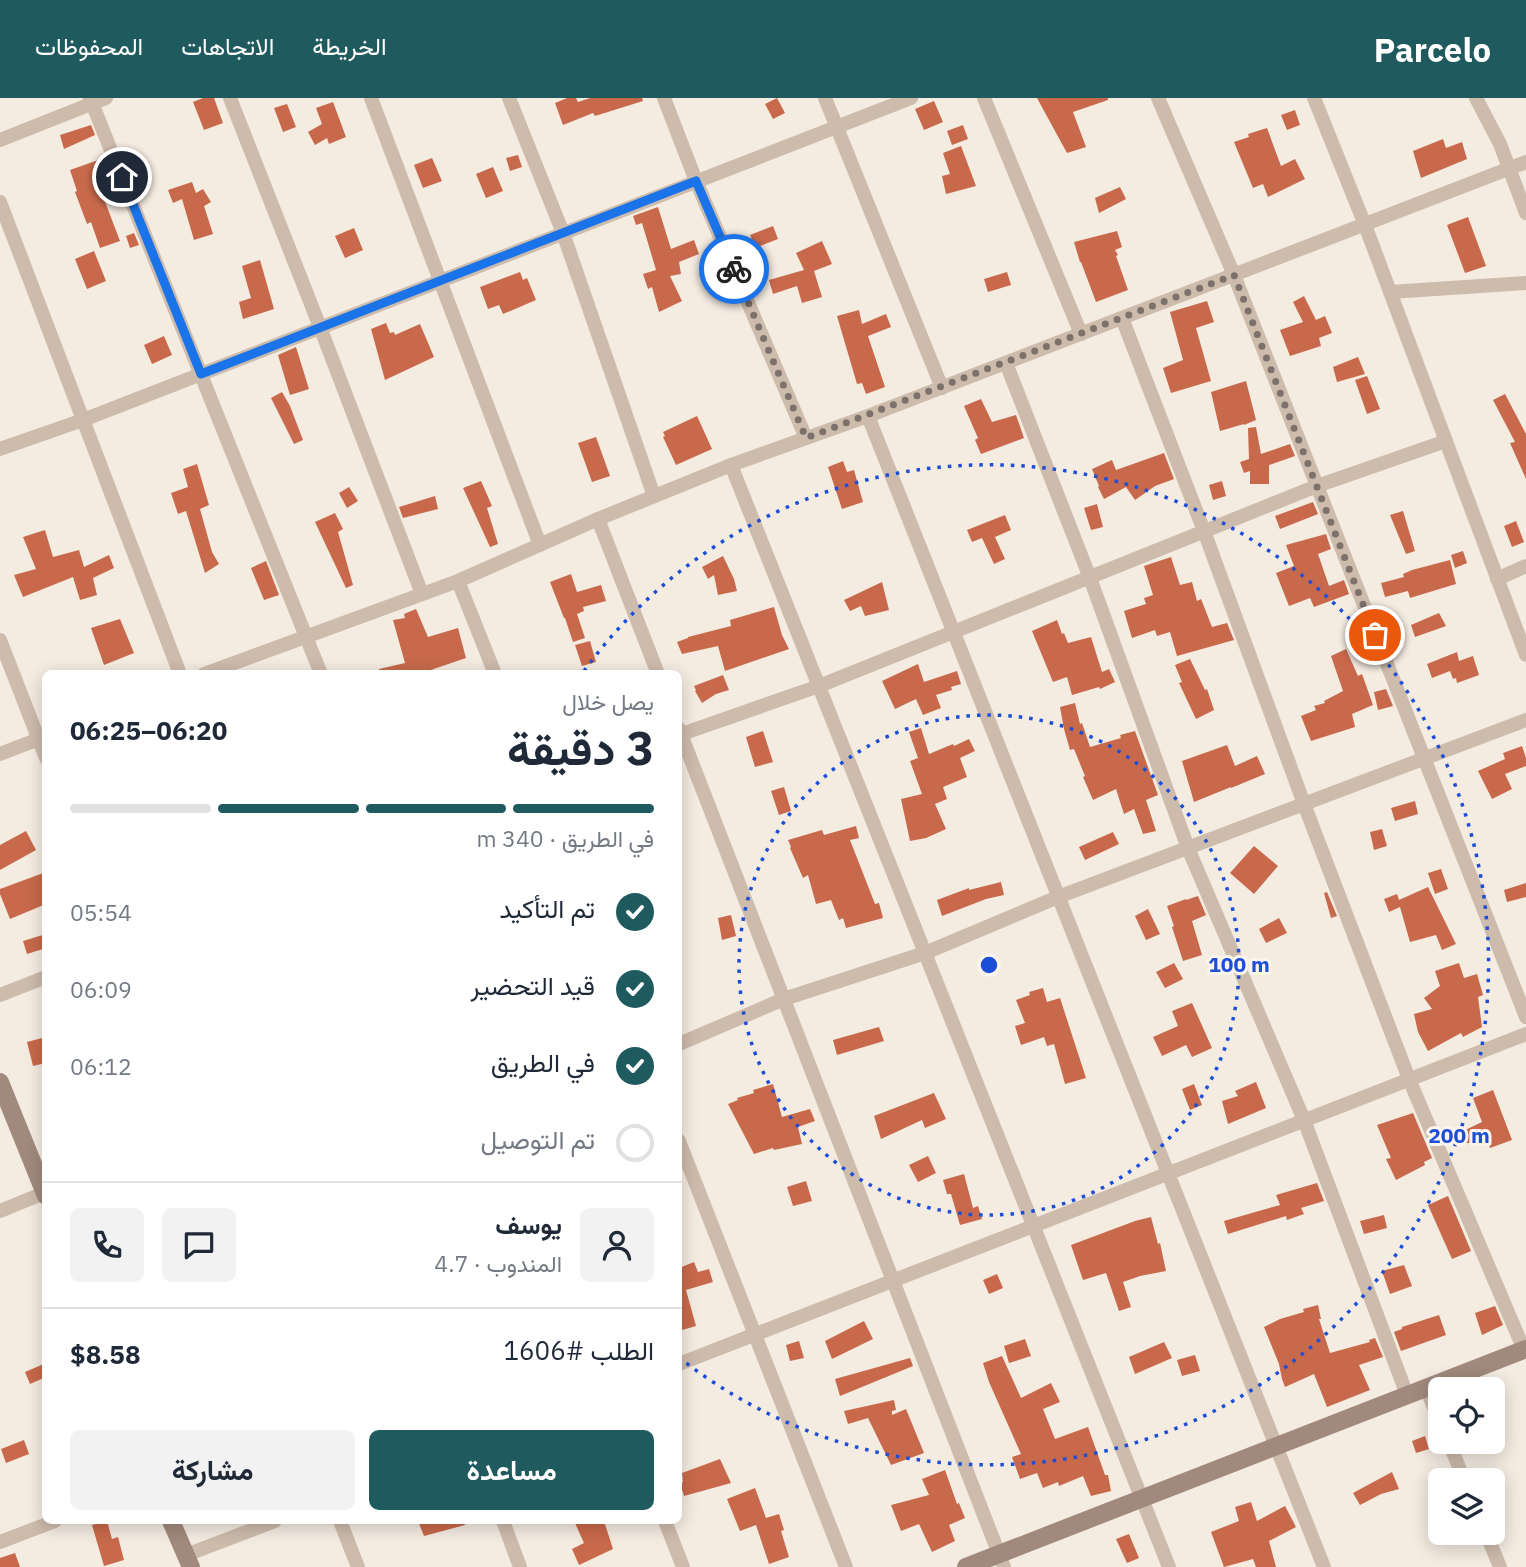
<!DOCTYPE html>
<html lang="ar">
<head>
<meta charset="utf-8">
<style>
  :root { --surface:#fff; --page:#f2f2f3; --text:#1f2937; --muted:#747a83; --line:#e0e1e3; --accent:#1f5a5e }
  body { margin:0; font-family:"IBM Plex Sans",Vazirmatn,sans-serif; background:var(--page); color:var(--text); direction:rtl; height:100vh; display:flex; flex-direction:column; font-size:26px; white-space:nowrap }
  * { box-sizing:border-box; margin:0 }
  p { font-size:23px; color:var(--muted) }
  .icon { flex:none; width:38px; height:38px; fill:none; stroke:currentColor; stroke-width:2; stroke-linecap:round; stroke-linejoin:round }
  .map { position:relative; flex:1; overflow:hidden; direction:ltr }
  .drawer { position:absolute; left:42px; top:572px; width:640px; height:854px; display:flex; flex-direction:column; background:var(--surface); border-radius:10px; box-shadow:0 4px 18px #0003; direction:rtl }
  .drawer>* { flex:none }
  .buttons { position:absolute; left:1428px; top:1279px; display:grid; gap:14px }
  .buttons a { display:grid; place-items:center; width:77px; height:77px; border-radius:10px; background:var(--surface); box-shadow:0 4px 18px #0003; font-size:35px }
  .pin { position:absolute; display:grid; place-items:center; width:60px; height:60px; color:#fff; margin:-30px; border:4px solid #fff; border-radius:50%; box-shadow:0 2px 7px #0007 }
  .courier { position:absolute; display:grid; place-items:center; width:70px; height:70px; margin:-35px; border:5px solid #1a73e8; border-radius:50%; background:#fff; color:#222; box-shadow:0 2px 9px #0007 }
  .headline em { font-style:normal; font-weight:700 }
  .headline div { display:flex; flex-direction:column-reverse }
  .headline { display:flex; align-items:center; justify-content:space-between; height:119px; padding:0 28px }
  h1 { font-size:46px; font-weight:700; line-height:52px }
  .bar { display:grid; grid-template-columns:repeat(4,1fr); gap:10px 7px; align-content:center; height:84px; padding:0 28px }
  .bar i { height:9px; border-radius:5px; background:var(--line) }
  .bar .current { background:var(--accent) }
  .bar p { grid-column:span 4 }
  .line { display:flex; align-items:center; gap:18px; padding:0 28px; border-top:2px solid var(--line) }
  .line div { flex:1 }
  .round { display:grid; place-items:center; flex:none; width:74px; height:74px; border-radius:10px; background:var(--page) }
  ol { padding:0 28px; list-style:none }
  li { display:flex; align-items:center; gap:21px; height:77px }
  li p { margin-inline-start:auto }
  li .icon { padding:7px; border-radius:50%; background:var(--accent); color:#fff; stroke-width:4 }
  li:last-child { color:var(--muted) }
  li i { width:38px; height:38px; border:4px solid var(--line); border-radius:50% }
  .button { display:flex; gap:14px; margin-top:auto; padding:14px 28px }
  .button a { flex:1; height:80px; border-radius:10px; background:var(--accent); color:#fff; font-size:28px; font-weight:700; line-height:80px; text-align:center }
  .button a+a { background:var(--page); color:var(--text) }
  header { display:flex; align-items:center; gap:42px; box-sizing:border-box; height:98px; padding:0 35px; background:var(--accent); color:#fff }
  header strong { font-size:33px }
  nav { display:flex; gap:38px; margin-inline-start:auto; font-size:24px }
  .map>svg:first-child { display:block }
  .building { fill:#c8694b }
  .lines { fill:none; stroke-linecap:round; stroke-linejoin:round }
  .street { stroke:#cdbbac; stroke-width:14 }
  .secondary { stroke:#a18a7d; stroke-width:18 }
  .done { stroke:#7c716b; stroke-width:7; stroke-dasharray:0 12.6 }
  .route { stroke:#1a73e8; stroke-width:9 }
  .ring { fill:none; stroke:#1d4ed8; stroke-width:3.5; stroke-dasharray:3.5 7 }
  .centre { fill:#1d4ed8; stroke:#fbf5ee; stroke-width:3.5 }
  .ring-label { font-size:21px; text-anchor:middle; font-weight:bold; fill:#1d4ed8; stroke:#fbf5ee; stroke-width:6; stroke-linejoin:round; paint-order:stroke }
</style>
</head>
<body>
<header>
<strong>Parcelo</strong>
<nav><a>الخريطة</a><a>الاتجاهات</a><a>المحفوظات</a></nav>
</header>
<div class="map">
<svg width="1526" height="1469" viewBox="0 0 1526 1469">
  <rect width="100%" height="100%" fill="#f4ebe1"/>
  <g class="building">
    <path d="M203,0H214L223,25L204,32L193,4Z"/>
    <path d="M567,0H576L578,4L590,0H642L643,3L595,18L593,15L563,27L555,5Z"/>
    <path d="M777,0L785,15L773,21L765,6Z"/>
    <path d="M1037,0H1108V2L1073,14L1086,49L1067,55Z"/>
    <path d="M934,3L943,24L924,32L915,11Z"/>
    <path d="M333,4L346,39L329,46L327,40L315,47L308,34L322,26L316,10Z"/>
    <path d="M287,6L296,29L283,34L274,10Z"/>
    <path d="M1295,12L1300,27L1287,32L1281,17Z"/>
    <path d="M91,27L95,37L64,51L60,37Z"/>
    <path d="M963,27L968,41L952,47L947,33Z"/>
    <path d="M1267,30L1281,68L1295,61L1305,81L1268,99L1263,86L1253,90L1234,44L1249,39L1248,36Z"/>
    <path d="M1443,41L1446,50L1462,44L1467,61L1421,80L1413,53Z"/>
    <path d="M961,48L976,88L946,96L942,78L950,76L943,55Z"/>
    <path d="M518,57L522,69L510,73L506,60Z"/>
    <path d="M104,60L116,97L104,101L120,143L100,150L91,124L87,126L75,94L77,93L70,72Z"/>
    <path d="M432,60L442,83L423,90L414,67Z"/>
    <path d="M493,69L503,93L486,100L476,76Z"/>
    <path d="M192,84L196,95L203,91L211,104L204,108L213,136L194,142L182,101L173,105L168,92Z"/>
    <path d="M1120,89L1126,101L1099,115L1095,100Z"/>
    <path d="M658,109L671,151L694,142L699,156L679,164L681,176L670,178L682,203L659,214L652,189L648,191L643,176L656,172L642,125L636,127L633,118Z"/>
    <path d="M1468,119L1486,168L1465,175L1447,127Z"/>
    <path d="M773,128L778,141L755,150L750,137Z"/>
    <path d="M354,130L363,152L345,160L335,138Z"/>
    <path d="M1117,133L1122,149L1115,152L1118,157L1116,158L1128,192L1096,204L1081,164H1080L1074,144Z"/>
    <path d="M134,135L139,147L130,150L126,138Z"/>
    <path d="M822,143L832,166L814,173L822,199L802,205L797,188L773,196L769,182L804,172L796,155Z"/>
    <path d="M94,153L106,183L87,191L75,161Z"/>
    <path d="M260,162L274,211L243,221L239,204L251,200L242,168Z"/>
    <path d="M520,174L523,182L527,180L536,202L503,216L499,207L488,211L480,189Z"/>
    <path d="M1007,174L1011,187L988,194L984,181Z"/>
    <path d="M1304,198L1316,222L1325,218L1332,235L1319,240L1321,248L1290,258L1280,232L1303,224L1293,204Z"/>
    <path d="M1207,203L1214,224L1196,230L1211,283L1171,295L1163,270L1183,262L1170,214Z"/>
    <path d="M859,212L862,226L886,216L891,229L868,238L885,289L866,296L862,285L857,286L837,218Z"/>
    <path d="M386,225L390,235L394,234L395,237L420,226L434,259L385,282L371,231Z"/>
    <path d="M164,238L172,257L152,266L144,247Z"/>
    <path d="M296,249L309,291L290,297L278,257Z"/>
    <path d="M1358,259L1365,276L1337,284L1333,269Z"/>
    <path d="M1367,278L1380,311L1367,316L1355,282Z"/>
    <path d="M1246,283L1256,322L1244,327V326L1220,333L1211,294Z"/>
    <path d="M282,294L290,308L303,342L294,346L271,300Z"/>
    <path d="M1505,296L1526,336V381L1510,345L1515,344L1493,302Z"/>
    <path d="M981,301L992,324L1016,317L1024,340L981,356L975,342L978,340L964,308Z"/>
    <path d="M697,318L712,351L676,367L663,339L665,338L663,334Z"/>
    <path d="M1256,329L1261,356L1290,346L1295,358L1269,367V386H1250V373L1244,375L1240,364L1249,361L1248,330Z"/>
    <path d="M596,339L610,378L592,384L578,345Z"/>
    <path d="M1164,355L1174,381L1155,388L1135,402L1126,389L1104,401L1098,389L1099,388L1092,371L1112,362L1116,372Z"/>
    <path d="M843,363L847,374L854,372L863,404L842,411L828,369Z"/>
    <path d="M197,366L209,407L200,411L212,454L219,466L205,475L186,413L178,416L171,395L188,389L183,371Z"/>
    <path d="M481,383L492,408L487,410L498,446L490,449L463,390Z"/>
    <path d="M1222,383L1226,398L1213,402L1209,387Z"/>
    <path d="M349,389L358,403L347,410L339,395Z"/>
    <path d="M435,398L438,411L403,420L399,409Z"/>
    <path d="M1313,404L1318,416L1280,431L1275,418Z"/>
    <path d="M1097,406L1103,429L1091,432L1084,410Z"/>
    <path d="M1403,413L1415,453L1406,456L1390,417Z"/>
    <path d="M335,415L343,431L338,434L353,487L346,490L315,424Z"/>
    <path d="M1005,417L1011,432L995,439L1005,461L994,466L982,440L972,444L967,432Z"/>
    <path d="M1516,423L1524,444L1512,449L1504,428Z"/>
    <path d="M45,432L53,459L79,452L84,469L109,457L114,470L93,480L97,497L80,502L73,479L23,499L14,477L36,471L23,439Z"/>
    <path d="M1326,436L1331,451L1318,456L1329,488L1344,482L1349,496L1314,509L1310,500L1289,508L1276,475L1294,468L1286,447Z"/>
    <path d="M1463,453L1467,465L1455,470L1451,457Z"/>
    <path d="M723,458L734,481L737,493L718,497L714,477L708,481L702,469Z"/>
    <path d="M1171,459L1180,487L1192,484L1197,503L1201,501L1212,529L1227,525L1234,542L1177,558L1170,534L1157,538L1155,532L1132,540L1124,513L1146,506L1144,500L1153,497L1144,468Z"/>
    <path d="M1450,462L1456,486L1410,500L1408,493L1385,499L1381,485L1404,479L1403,476L1412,472Z"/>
    <path d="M266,463L279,497L264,502L251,470Z"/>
    <path d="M571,476L577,494L601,487L606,503L583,509L584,513L577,516L585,540L573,544L565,520H564L550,484Z"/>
    <path d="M882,484L889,512L865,518L861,508L850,513L844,502Z"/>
    <path d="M774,509L782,537L789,551L725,573L718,548L682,556L677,544L688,540V539L731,528L730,522Z"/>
    <path d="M416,511L428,539L458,530L466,560L419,576H380L379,571L405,565L393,522L405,520L404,516Z"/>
    <path d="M1439,515L1446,528L1415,539L1411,527Z"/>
    <path d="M120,521L134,555L104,567L91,530Z"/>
    <path d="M1057,522L1062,536L1064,535L1068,545L1091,539L1102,574L1109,571L1115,584L1100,591L1099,589L1072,597L1067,579L1053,584L1032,533Z"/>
    <path d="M590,543L596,564L582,568L575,547Z"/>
    <path d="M1346,551L1358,578L1362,576L1373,607L1352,616L1355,629L1311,643L1301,618L1316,612L1314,608L1325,605L1324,603L1343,593L1331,558Z"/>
    <path d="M1457,554L1459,563L1473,558L1479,577L1457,585L1456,580L1453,581L1450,573L1432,580L1427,566Z"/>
    <path d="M1190,561L1205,592L1207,591L1214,612L1196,621L1179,585L1182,584L1175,567Z"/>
    <path d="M918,566L924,584L957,573L961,586L951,589L952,592L936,597L941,610L923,617L916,601L895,611L882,583Z"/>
    <path d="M723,577L729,592L716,596L702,605L695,593L696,592L694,588Z"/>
    <path d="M1386,591L1393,608L1378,612L1374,594Z"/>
    <path d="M1075,605L1080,626L1082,625L1090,649L1121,640L1120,637L1135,633L1158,697L1146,702L1156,733L1143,736L1134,711L1124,716L1116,691L1093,702L1083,679L1085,678L1074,651L1070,652L1064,631L1060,609Z"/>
    <path d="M921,630L929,656L953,646L954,648L969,641L975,653L960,660L967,679L943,689L947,701L935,706L946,731L926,740L910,743L901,701L922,696L910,663L918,660L909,634Z"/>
    <path d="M763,633L773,664L755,669L746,639Z"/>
    <path d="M1227,647L1235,668L1257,658L1265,676L1231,690V689L1194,704L1182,663Z"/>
    <path d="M1522,648L1526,660V668L1505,676L1512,691L1492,701L1478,673L1505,661L1503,655Z"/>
    <path d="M784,689L791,713L779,717L771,693Z"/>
    <path d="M1415,703L1418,716L1395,723L1391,710Z"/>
    <path d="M856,728L859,740L850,742L875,806L879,805L883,820L846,830L843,820L839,822L831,802L816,806L808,777L803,780L790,750L791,749L788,742L822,732L824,737Z"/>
    <path d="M1382,731L1387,748L1374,752L1370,734Z"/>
    <path d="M26,733L36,752L0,772V747Z"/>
    <path d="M1113,734L1119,746L1085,762L1079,749Z"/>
    <path d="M1254,748L1278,768L1254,796L1230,775Z"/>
    <path d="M1441,771L1448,791L1435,796L1428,775Z"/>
    <path d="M46,774V806L10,821L0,796V791Z"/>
    <path d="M1001,784L1004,797L986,801L942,818L937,802L969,790V792Z"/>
    <path d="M1526,785V799L1507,804L1504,792Z"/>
    <path d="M1428,789L1456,846L1442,852L1436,837L1410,844L1400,809L1389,814L1384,801L1397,796L1399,802Z"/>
    <path d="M1327,794L1337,818L1331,820L1324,795Z"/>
    <path d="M1198,798L1206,817L1192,823L1202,857L1183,863L1172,829L1174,828L1167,808L1186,801V802Z"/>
    <path d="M1148,811L1160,836L1146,842L1135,818Z"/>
    <path d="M731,817L736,838L722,842L718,820Z"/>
    <path d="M1279,820L1287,835L1266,845L1259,831Z"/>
    <path d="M46,836V850L27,856L23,843Z"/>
    <path d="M1174,865L1183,881L1165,890L1156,874Z"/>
    <path d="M1459,865L1464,880L1477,876L1483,897L1478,899L1482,929L1463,939L1461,935L1428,953L1418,934L1414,916L1432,911L1424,900L1440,888L1435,873Z"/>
    <path d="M1043,890L1047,904L1060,900L1086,980L1065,986L1054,946L1047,948L1044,939L1021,947L1015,928L1025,925L1016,902L1030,897L1029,894Z"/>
    <path d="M1192,905L1212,950L1192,959L1186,947L1162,958L1153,939L1178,928L1172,913Z"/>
    <path d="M879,929L884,943L837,957L833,942Z"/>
    <path d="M46,939V965L33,968L27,944Z"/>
    <path d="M1256,984L1266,1010L1228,1026L1222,1003L1238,998L1235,993Z"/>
    <path d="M773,986L782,1019L810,1011L815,1023L798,1029L802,1046L774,1052L773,1050L754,1056L728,1006L738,1002L737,1000L754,995L753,992Z"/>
    <path d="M1194,986L1202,1007L1190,1012L1182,991Z"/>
    <path d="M1493,992L1512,1042L1490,1050L1485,1037L1469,1045H1464L1459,1035L1482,1024L1473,1000Z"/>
    <path d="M934,995L946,1021L925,1030L922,1022L881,1041L874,1018Z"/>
    <path d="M1413,1015L1432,1060L1424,1064L1425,1067L1396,1082L1386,1061L1391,1060L1377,1027Z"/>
    <path d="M928,1058L936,1075L918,1084L909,1067Z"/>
    <path d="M964,1076L973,1110L978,1108L982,1121L960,1127L951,1096H947L943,1082Z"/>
    <path d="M806,1083L812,1103L793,1108L787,1089Z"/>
    <path d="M1317,1085L1324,1103L1301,1110L1304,1116L1287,1122L1286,1118L1228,1136L1224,1123L1280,1107L1276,1097Z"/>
    <path d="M1448,1098L1471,1153L1452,1161L1428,1107Z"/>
    <path d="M1384,1117L1387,1130L1364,1136L1360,1123Z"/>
    <path d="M1151,1119L1158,1146L1160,1145L1166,1173L1140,1178L1123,1184L1131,1209L1119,1213L1106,1175L1083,1182L1071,1147L1135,1123Z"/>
    <path d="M694,1164L698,1174L709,1171L713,1184L686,1192L696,1228L682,1232L679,1221V1170Z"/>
    <path d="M1404,1167L1412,1188L1390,1196L1382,1173Z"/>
    <path d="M997,1176L1003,1190L989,1196L983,1182Z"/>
    <path d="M1318,1207L1321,1221H1319L1330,1255L1370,1244L1369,1242L1375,1240L1383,1259L1359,1267L1370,1292L1327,1309L1314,1276L1285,1289L1282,1281L1279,1266L1264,1229L1280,1221L1304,1214L1303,1211Z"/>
    <path d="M1495,1208L1503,1227L1482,1237L1475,1215Z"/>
    <path d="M1439,1217L1446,1237L1401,1253L1394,1234L1402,1231V1229Z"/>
    <path d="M864,1223L873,1241L832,1261L825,1243Z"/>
    <path d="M1025,1241L1031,1258L1009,1265L1004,1248Z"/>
    <path d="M799,1243L804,1260L790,1263L786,1247Z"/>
    <path d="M1164,1244L1172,1260L1135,1276L1129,1259Z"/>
    <path d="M1195,1257L1200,1273L1182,1278L1177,1262Z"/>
    <path d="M1002,1258L1021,1300L1051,1285L1060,1304L1043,1311L1055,1341L1088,1329L1105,1377H1108L1111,1393L1091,1398L1083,1378L1059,1388L1058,1384L1043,1390L1037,1375L1020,1381L1012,1359L1021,1356L989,1284L983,1265Z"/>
    <path d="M910,1260L913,1268L840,1298L835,1281Z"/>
    <path d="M46,1265V1279L30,1286L25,1274Z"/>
    <path d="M894,1302L896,1312L892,1313V1317L906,1311L924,1355L891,1367L868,1320L848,1326L844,1313Z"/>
    <path d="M1425,1338L1429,1351L1416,1355L1412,1343Z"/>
    <path d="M24,1342L29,1356L6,1365L1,1351Z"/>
    <path d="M720,1361L731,1385L684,1398L680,1385L683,1384L682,1375Z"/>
    <path d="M945,1372L957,1406L959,1405L965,1420L949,1427L955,1443L932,1454L919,1426L901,1433L891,1407L929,1397L922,1381Z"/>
    <path d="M1392,1374L1399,1391L1381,1396L1360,1407L1353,1395Z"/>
    <path d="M755,1390L766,1420L779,1416L784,1432L781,1433L789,1459L769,1466L756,1427L740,1433L727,1401Z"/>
    <path d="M1251,1404L1257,1423L1285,1408L1296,1429L1269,1443L1276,1469H1256L1253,1461L1224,1469L1211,1434L1239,1423L1235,1409Z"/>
    <path d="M107,1423L112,1441L118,1439L124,1462L104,1468L92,1427Z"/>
    <path d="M418,1423H464L465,1427L424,1438Z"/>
    <path d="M574,1423H604L613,1451L579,1467L572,1451L584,1445Z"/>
    <path d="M1129,1436L1139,1460L1127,1465L1116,1441Z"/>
    <path d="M15,1455L20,1469H0V1460Z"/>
  </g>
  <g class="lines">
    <g class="street">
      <path d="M90,0L321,576"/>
      <path d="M230,0L320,229L422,496"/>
      <path d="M371,0L540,447"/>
      <path d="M509,0L563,135L654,398"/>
      <path d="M664,0L696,83L806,340"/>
      <path d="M825,0L942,290"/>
      <path d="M984,0L1081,236"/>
      <path d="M1158,0L1234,177L1526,919"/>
      <path d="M1314,0L1365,127L1526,557"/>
      <path d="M1476,0L1500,46L1526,115"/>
      <path d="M0,42L106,0"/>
      <path d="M0,104L180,576"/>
      <path d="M1390,194L1526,185"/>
      <path d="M1122,220L1204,433L1304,706L1409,981L1524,1252"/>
      <path d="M1006,265L1090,480L1188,750L1304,1022L1407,1297"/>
      <path d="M868,318L1324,1469"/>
      <path d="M0,351L83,322L911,0"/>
      <path d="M731,367L1169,1469"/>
      <path d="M598,421L658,576"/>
      <path d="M1497,481L1526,468"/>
      <path d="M458,483L495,576"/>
      <path d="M0,542L46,660"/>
      <path d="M204,576L458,483L598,421L731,367L868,318L1526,64"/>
      <path d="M679,631L1004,1469"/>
      <path d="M679,637L819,588L1317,388L1446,343"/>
      <path d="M0,656L44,639"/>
      <path d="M0,897L46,879"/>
      <path d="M679,946L784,901L925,855L1058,799L1526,622"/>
      <path d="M679,1043L846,1469"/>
      <path d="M0,1113L44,1095"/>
      <path d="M679,1266L1526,936"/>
      <path d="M1426,1290L1440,1324"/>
      <path d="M1449,1344L1464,1382"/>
      <path d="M340,1423L358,1469"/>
      <path d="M503,1423L520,1469"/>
      <path d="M665,1423L683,1469"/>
      <path d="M1486,1435L1500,1469"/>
      <path d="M0,1444L55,1423"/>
      <path d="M186,1457L275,1423"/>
    </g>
    <g class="secondary">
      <path d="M0,984L46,1098"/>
      <path d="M171,1423L191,1469"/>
      <path d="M966,1469L1526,1251"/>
    </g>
  </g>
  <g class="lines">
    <path class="done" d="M734,171L806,340L1234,177L1375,537"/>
    <path class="route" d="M122,79L201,276L696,83L734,171"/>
  </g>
  <g class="ring">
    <circle cx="989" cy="867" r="250"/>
    <path d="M584 573A500 500 0 1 1 681 1261"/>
  </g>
  <circle cx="989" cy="867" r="10" class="centre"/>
  <g class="ring-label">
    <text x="1239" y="874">100 m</text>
    <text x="1459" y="1045">200 m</text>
  </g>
</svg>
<div class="buttons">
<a><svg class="icon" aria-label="locate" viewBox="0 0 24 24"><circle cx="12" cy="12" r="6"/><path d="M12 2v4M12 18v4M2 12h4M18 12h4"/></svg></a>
<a><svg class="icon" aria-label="layers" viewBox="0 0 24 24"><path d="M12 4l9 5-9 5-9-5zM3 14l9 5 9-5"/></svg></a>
</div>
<div class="pin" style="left:1375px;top:537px;background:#ea580c"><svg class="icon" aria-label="bag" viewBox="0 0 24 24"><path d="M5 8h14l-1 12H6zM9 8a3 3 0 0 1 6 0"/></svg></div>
<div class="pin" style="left:122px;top:79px;background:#1f2937"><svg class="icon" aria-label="home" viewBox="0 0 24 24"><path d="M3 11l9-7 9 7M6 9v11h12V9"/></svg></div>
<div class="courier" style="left:734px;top:171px"><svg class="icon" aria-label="bike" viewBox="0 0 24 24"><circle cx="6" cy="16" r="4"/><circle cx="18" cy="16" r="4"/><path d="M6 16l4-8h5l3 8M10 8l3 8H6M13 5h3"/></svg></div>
<section class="drawer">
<div class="headline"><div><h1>3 دقيقة</h1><p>يصل خلال</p></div><em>06:20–06:25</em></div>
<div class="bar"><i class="current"></i><i class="current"></i><i class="current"></i><i></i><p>في الطريق · 340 m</p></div>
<ol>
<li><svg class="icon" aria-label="check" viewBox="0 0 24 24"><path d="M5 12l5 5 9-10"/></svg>تم التأكيد<p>05:54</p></li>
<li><svg class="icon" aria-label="check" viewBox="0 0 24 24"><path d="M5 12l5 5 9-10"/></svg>قيد التحضير<p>06:09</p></li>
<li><svg class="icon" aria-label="check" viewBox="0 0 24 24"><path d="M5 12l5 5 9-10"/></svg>في الطريق<p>06:12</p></li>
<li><i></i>تم التوصيل</li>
</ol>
<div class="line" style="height:126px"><a class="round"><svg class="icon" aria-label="person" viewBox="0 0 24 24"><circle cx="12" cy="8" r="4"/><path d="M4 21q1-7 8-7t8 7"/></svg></a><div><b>يوسف</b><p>المندوب · 4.7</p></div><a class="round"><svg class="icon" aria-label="chat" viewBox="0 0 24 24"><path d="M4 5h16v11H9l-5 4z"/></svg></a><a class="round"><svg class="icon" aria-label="phone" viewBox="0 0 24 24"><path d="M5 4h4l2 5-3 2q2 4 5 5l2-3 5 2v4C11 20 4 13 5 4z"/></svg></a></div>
<div class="line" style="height:91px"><div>الطلب #1606</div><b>$8.58</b></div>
<div class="button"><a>مساعدة</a><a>مشاركة</a></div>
</section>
</div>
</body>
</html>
